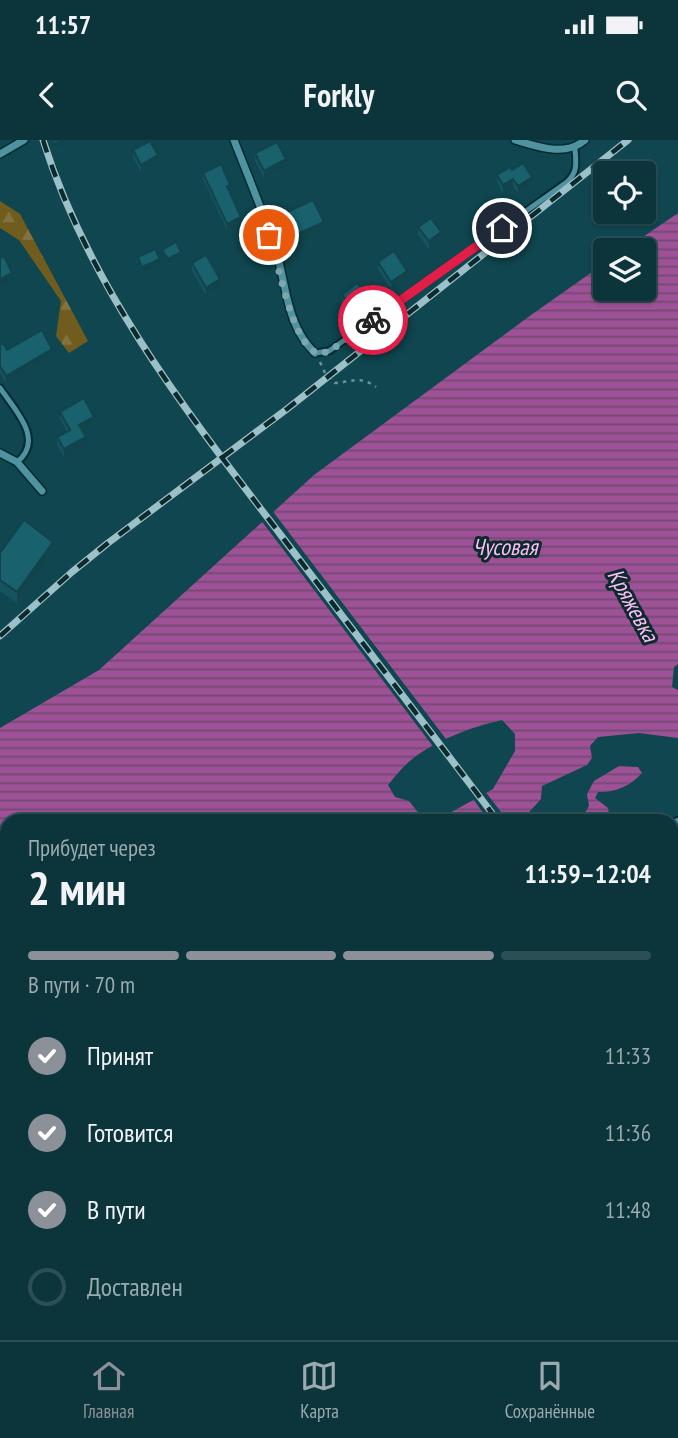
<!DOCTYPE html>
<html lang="ru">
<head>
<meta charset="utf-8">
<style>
  :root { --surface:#0b343b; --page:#193f46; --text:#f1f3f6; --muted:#9aaaaf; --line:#2b4f55; --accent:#8c9099 }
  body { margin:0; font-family:"PT Sans Narrow",sans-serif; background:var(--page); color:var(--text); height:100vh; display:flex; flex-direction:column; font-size:26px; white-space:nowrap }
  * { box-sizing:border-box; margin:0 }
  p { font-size:23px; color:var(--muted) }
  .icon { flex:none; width:38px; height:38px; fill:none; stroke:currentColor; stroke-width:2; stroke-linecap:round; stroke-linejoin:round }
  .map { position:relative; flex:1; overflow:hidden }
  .drawer { position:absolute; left:0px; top:674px; width:679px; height:527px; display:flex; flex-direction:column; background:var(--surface); border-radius:21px 21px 0 0; box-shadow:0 2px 5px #0004,0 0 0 2px var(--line) }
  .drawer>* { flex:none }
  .tools { position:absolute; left:593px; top:21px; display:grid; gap:14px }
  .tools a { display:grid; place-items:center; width:63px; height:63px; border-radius:7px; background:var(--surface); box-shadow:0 2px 5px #0004,0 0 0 2px var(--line); font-size:35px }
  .pin { position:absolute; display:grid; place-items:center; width:60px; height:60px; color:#fff; margin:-30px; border:4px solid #fff; border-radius:50%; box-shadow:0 2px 7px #0007 }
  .courier { position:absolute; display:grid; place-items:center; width:70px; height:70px; margin:-35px; border:5px solid #e11d48; border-radius:50%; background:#fff; color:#222; box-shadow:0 2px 9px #0007 }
  .headline em { font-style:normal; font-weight:700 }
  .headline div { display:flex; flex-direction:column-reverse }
  .headline { display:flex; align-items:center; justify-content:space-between; height:119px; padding:0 28px }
  h1 { font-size:46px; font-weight:700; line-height:52px }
  .bar { display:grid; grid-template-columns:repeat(4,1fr); gap:10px 7px; align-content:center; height:84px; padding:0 28px }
  .bar i { height:9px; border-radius:5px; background:var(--line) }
  .bar .active { background:var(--accent) }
  .bar p { grid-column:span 4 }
  ol { padding:0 28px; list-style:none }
  li { display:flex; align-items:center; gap:21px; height:77px }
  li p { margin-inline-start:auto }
  li .icon { padding:7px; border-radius:50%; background:var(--accent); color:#fff; stroke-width:4 }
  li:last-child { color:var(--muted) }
  li i { width:38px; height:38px; border:4px solid var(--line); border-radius:50% }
  .status { display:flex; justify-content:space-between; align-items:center; height:49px; padding:0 35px; background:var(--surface); direction:ltr }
  .status svg { height:19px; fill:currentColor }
  header { display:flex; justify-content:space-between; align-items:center; height:91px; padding:0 28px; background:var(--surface); font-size:32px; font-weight:700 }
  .tab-bar { display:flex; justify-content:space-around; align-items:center; height:98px; border-top:2px solid var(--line); background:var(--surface); font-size:19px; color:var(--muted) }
  .tab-bar a { display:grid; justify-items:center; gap:4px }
  .tab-bar .active { color:var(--accent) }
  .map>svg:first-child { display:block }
  .forest { fill:url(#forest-firs) }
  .water { fill:url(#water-rules); fill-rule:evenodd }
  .pier { fill:#0f464f }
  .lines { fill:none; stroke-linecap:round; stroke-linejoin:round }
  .service-casing { stroke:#042b31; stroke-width:9 }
  .minor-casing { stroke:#042b31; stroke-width:10 }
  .tertiary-casing { stroke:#042b31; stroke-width:16 }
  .path { stroke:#68939b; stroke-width:2.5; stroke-dasharray:3.5 5; stroke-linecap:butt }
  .service { stroke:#5093a0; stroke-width:5 }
  .minor { stroke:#5093a0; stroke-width:7 }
  .tertiary { stroke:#5093a0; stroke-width:12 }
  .rail-casing { stroke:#9cc0c7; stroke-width:7 }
  .rail { stroke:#0d2a2f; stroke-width:4.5; stroke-dasharray:13; stroke-linecap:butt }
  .wall { fill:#15535e }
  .shaded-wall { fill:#11444c }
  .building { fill:#18616d; stroke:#11444c; stroke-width:2 }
  .done { stroke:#7ea6ad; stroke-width:7; stroke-dasharray:0 12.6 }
  .route { stroke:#e11d48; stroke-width:9 }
  .labels { text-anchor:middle; stroke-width:6; stroke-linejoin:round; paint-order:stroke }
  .water-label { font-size:23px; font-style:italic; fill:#fdbef4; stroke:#0d2a2f }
</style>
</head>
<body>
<div class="status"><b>11:57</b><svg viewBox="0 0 49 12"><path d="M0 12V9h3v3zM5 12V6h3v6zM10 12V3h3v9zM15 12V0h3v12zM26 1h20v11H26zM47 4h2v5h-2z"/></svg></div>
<header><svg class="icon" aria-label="back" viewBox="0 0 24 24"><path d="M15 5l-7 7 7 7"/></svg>Forkly<svg class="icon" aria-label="search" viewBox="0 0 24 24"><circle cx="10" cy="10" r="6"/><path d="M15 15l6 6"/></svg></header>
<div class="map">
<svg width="678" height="1200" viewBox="0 0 678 1200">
  <defs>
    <pattern id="forest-firs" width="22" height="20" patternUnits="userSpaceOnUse" patternTransform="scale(1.75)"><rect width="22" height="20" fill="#705c1e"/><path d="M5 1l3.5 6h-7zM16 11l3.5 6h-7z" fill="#82733e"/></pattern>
    <pattern id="water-rules" width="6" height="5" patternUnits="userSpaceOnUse" patternTransform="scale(1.75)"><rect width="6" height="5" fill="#9e5196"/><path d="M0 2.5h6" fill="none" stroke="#704a71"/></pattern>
  </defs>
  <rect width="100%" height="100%" fill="#0f464f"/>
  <g class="forest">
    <path d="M0,61L20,74L88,201L69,213L56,196L61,161L19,100L0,88Z"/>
    <path d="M7,1191V1194H60L52,1200H0Z"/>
  </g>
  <g class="water">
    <path d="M678,73V524L674,527L672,547L678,550V598L639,593L598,597L590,606L592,618L587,625L542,646L541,659L521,681H7V1169L0,1173V588L99,530L314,335L531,175L605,123L606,149H644V110H624ZM502,580L515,594V611L493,649L437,680L420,675L409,661L395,657L388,645C395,637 402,627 411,620C436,600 471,587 502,580Z"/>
    <path d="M619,626L638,627L642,633C631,646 614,653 598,652L595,658L608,668L610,678L604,681H580L589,666L587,654L594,641Z"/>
  </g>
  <g class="pier">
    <path d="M271,369L449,603L435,609L260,379Z"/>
    <path d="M484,650L508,681H489L471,656Z"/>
  </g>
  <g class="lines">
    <g class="service-casing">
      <g id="service">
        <path d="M315,213L329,211L567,42C578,32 576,23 575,9"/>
        <path d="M0,248C15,270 45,300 17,322"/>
        <path d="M672,1063L678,1064"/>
      </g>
    </g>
    <g class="minor-casing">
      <g id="minor">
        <path d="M234,0C249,39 266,78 278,118C287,152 288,187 315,213"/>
        <path d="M515,0C539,7 565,17 585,0"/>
        <path d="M0,14L24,0"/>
        <path d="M0,313L17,322L42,351"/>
        <path d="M324,1194L326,1200"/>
        <path d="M62,1200L69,1194"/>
      </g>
    </g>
    <g class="tertiary-casing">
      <g id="tertiary">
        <path d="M672,688L678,684"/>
        <path d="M551,1194L554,1200"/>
      </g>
    </g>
    <g class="path">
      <path d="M320,222L325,233L335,243C353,242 359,235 376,247"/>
      <path d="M672,1136L678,1133"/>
    </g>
    <use href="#service" class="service"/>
    <use href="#minor" class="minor"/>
    <use href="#tertiary" class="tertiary"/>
    <g class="rail-casing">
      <g id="rail">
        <path d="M43,0C90,149 186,271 280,394C352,489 425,585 498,681"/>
        <path d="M0,496L72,432L108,403L287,269L628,0"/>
        <path d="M672,933L678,943"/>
      </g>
    </g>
    <use href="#rail" class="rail"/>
  </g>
  <g class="wall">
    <path d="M133,10L158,22L141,32L133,18Z"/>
    <path d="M255,13L286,27L264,38L255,21Z"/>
    <path d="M512,30L532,44L518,53L513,46L503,53L497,42V35Z"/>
    <path d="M203,33L230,51H229L241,84L227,90L203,39Z"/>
    <path d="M285,73L324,89L295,103L285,81Z"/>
    <path d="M418,87L441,99L429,109L418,95Z"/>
    <path d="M378,122L407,139L391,149L378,129Z"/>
    <path d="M192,123L220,147L206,155L192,131Z"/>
    <path d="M342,155L370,167L354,179L342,162Z"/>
    <path d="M0,205L7,210L52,216L6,243L0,233Z"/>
    <path d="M60,272L94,285L82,291L86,304L64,317L57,305V297L67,292L60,279Z"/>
    <path d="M0,413H53L17,463L0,451Z"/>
    <path d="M678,716V746L672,732V719Z"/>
    <path d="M271,1194H297V1195L288,1200H274Z"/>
  </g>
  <g class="shaded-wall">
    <path d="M64,0H65V3L54,8V4Z"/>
    <path d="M158,15V22L141,32V25Z"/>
    <path d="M286,19V27L264,38V31Z"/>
    <path d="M532,37V44L518,53V46Z"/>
    <path d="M513,39V46L503,53V45Z"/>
    <path d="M241,77V84L227,90V84Z"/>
    <path d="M324,82V89L295,103V95Z"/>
    <path d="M441,92V99L429,109V101Z"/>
    <path d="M181,112V116L168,123V119Z"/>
    <path d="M160,119V123L142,131V127Z"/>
    <path d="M407,131V139L391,149V142Z"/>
    <path d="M12,133V140L0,146V139Z"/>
    <path d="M220,139V147L206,155V148Z"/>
    <path d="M370,159V167L354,179V171Z"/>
    <path d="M52,209V216L6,243V236Z"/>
    <path d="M94,277V285L79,293V285Z"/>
    <path d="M86,297V304L64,317V309Z"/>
    <path d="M53,402V413L17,463V452Z"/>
    <path d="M674,1176V1184H672V1177Z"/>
    <path d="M286,1194H297V1195L288,1200H277V1198Z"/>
  </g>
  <g class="building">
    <path d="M52,0H64L54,4Z"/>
    <path d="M150,1L158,15L141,25L133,10Z"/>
    <path d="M277,2L286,19L264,31L255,13Z"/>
    <path d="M523,23L532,37L518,46L513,39L503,45L497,35L510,27L512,30Z"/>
    <path d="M221,24L230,45L227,46L241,77L227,84L203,33Z"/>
    <path d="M313,60L324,82L295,95L285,73Z"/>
    <path d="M431,78L441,92L429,101L418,87Z"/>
    <path d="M176,102L181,112L168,119L162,110Z"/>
    <path d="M155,109L160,119L142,127L138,117Z"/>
    <path d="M394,111L407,131L391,142L378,122Z"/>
    <path d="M206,115L220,139L206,148L192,123Z"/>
    <path d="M4,116L12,133L0,139V118Z"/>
    <path d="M357,143L370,159L354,171L342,155Z"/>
    <path d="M42,190L52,209L6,236L0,226V205L3,203L7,210Z"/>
    <path d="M84,258L94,277L79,285L86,297L64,309L57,297L70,290L60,272Z"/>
    <path d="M24,380L53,402L17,452L0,440V413Z"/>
    <path d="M678,716V739L672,724V719Z"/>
    <path d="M150,1194L156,1200H142Z"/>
    <path d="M275,1194H286L277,1198Z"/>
    <path d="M647,1194H665L666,1197L657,1200H649Z"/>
    <path d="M402,1196L404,1200H395Z"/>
  </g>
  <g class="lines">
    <path class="done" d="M269,95C279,122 291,205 319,214L330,211L373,180"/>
    <path class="route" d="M373,180L502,88"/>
  </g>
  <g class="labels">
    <g class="water-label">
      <text x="505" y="415">Чусовая</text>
      <text transform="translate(633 465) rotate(61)" y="8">Кряжевка</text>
    </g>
  </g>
</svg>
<div class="tools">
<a><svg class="icon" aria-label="locate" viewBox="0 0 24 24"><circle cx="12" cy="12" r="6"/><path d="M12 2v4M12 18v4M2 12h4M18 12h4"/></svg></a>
<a><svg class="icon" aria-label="layers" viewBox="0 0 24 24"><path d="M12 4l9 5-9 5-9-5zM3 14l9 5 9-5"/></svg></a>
</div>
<div class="pin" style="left:269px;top:95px;background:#ea580c"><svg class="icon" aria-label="bag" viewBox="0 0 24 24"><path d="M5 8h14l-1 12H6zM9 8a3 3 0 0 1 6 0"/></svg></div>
<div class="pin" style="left:502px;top:88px;background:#1f2937"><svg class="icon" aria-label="home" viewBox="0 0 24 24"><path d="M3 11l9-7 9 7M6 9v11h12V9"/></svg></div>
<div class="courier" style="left:373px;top:180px"><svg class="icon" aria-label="bike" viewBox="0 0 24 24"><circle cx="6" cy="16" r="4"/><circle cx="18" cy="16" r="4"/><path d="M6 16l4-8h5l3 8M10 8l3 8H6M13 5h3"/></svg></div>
<section class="drawer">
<div class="headline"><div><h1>2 мин</h1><p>Прибудет через</p></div><em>11:59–12:04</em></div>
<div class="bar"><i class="active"></i><i class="active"></i><i class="active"></i><i></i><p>В пути · 70 m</p></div>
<ol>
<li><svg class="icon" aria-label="check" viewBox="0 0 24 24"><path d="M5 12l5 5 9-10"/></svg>Принят<p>11:33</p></li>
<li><svg class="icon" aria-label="check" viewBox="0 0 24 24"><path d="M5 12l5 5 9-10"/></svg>Готовится<p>11:36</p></li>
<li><svg class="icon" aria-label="check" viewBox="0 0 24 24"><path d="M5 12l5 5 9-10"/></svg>В пути<p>11:48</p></li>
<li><i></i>Доставлен</li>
</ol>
</section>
</div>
<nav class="tab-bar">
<a class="active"><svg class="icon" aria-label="home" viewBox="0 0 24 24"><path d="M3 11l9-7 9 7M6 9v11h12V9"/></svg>Главная</a>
<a><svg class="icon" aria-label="map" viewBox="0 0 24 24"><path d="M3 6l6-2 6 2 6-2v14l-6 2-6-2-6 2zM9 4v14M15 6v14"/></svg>Карта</a>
<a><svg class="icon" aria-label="saved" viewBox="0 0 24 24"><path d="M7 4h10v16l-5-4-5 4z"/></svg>Сохранённые</a>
</nav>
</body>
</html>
